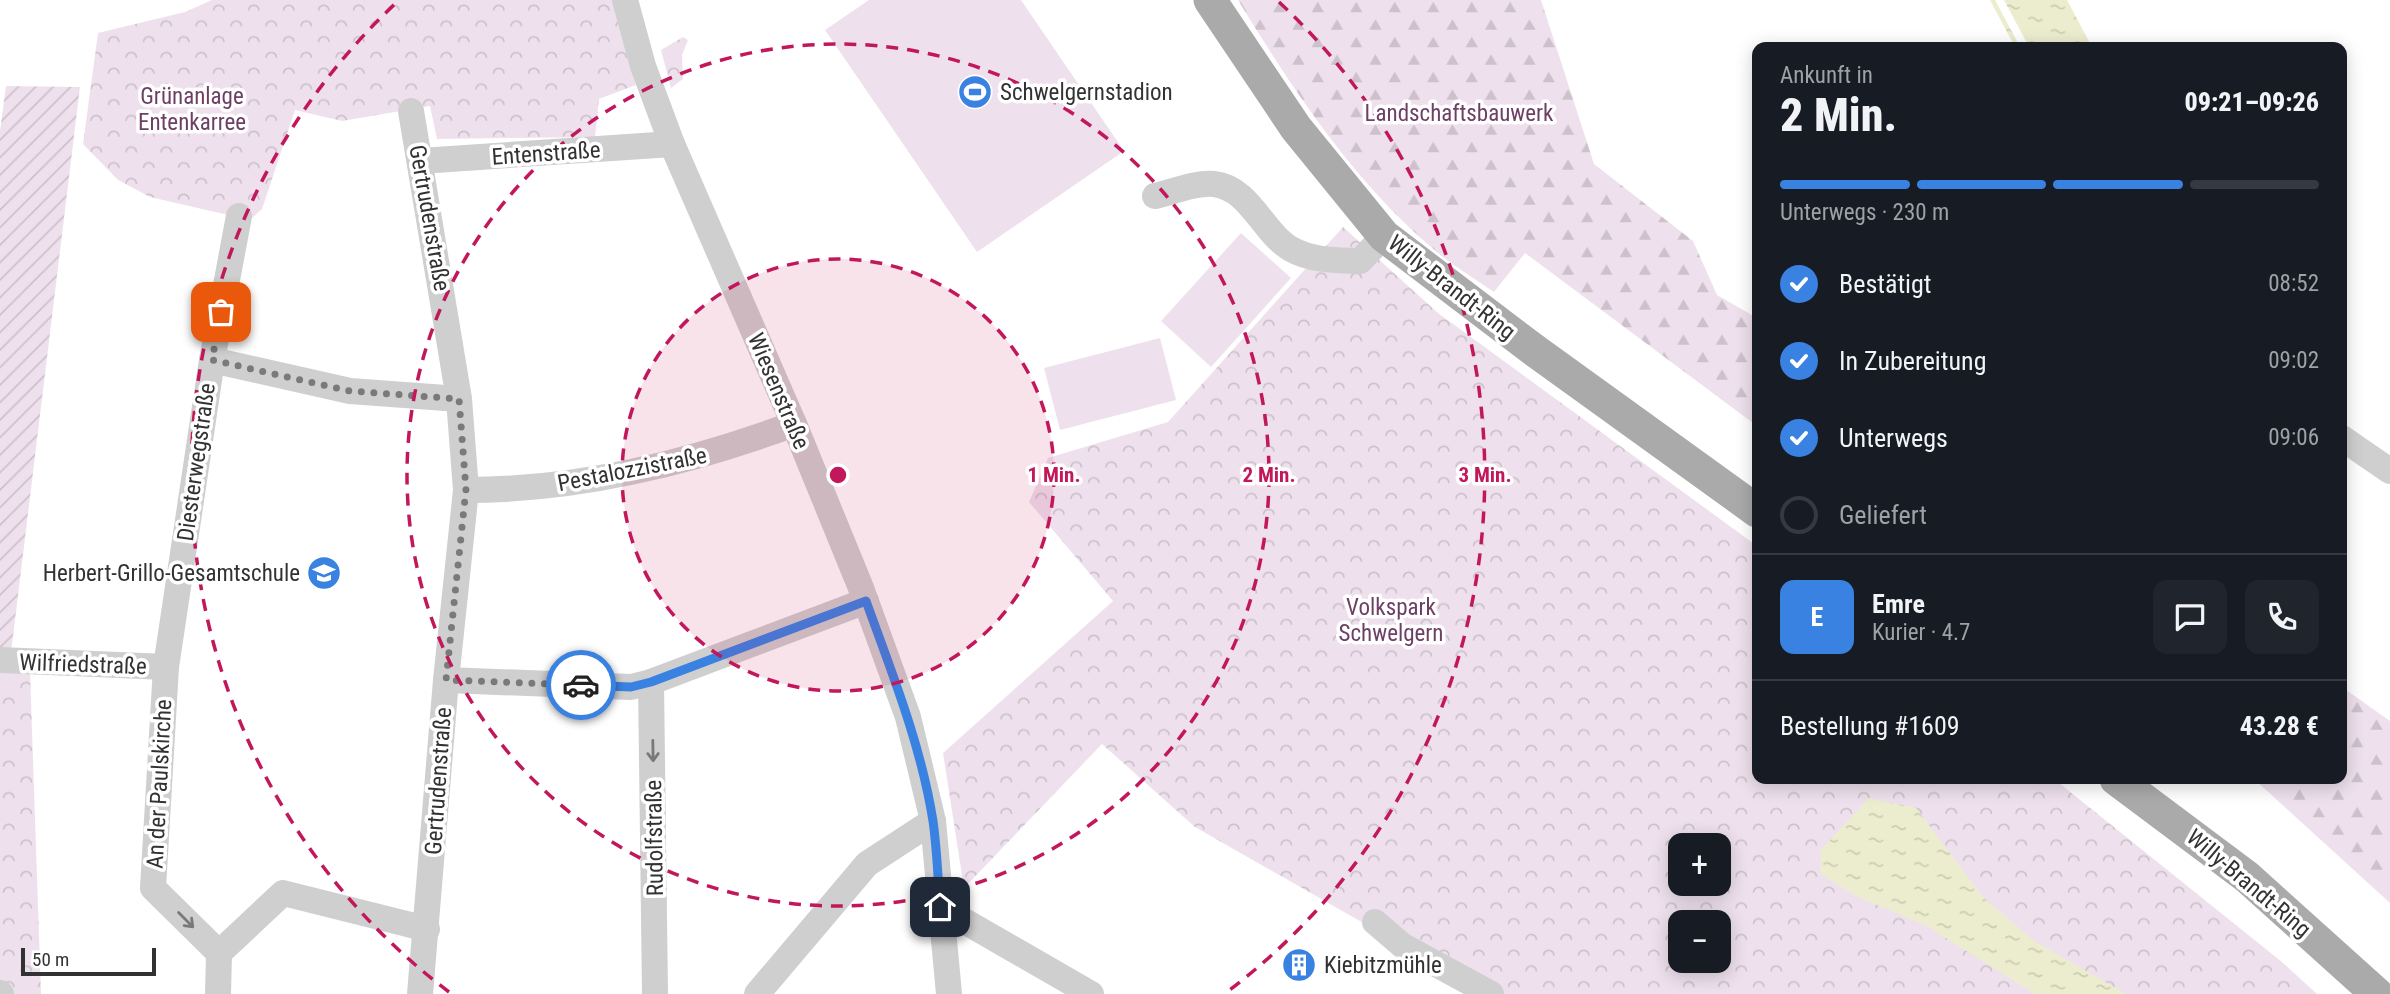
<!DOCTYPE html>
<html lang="de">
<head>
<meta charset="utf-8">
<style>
  :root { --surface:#171b24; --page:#20242c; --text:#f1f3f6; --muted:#9ea1a6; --line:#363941; --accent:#3a82e2 }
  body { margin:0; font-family:"Roboto Condensed",sans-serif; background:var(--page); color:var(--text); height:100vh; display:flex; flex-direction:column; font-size:26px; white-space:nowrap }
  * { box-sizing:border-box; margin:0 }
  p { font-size:23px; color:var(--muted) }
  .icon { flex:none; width:38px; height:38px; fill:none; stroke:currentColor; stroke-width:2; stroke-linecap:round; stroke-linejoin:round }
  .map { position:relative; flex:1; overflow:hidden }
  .drawer { position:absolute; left:1752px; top:42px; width:595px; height:742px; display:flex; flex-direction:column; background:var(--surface); border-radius:14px; box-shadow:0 4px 18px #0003 }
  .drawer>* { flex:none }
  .controls { position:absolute; left:1668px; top:833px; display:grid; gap:14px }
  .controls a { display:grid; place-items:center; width:63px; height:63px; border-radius:14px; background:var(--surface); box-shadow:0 4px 18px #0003; font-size:35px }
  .scale { position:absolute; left:21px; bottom:18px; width:135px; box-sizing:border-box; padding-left:7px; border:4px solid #323232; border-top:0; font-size:19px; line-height:24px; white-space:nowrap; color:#323232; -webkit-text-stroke:5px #fff; paint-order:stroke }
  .pin { position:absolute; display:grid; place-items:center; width:60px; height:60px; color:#fff; margin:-30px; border-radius:14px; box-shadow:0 4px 10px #0006 }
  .courier { position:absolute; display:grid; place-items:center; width:70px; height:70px; margin:-35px; border:5px solid #3a82e2; border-radius:50%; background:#fff; color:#222; box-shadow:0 2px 9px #0007 }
  .head em { font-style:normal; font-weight:800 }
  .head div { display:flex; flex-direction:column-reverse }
  .head { display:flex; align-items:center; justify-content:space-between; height:119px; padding:0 28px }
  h1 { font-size:46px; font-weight:800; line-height:52px }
  .bar { display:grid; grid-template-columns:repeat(4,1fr); gap:10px 7px; align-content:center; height:84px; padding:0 28px }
  .bar i { height:9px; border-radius:5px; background:var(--line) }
  .bar .current { background:var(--accent) }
  .bar p { grid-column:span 4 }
  .line { display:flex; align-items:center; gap:18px; padding:0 28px; border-top:2px solid var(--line) }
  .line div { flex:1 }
  .round { display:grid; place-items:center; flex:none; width:74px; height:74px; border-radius:14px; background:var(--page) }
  ol { padding:0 28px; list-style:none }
  li { display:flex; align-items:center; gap:21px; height:77px }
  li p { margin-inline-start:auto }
  li .icon { padding:7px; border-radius:50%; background:var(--accent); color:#fff; stroke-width:4 }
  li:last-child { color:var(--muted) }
  li i { width:38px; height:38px; border:4px solid var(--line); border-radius:50% }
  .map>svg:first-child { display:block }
  .grass { fill:#eee1ed }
  .forest { fill:url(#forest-firs) }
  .park { fill:url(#park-crowns); fill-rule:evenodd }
  .garden { fill:url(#garden-furrows) }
  .water { fill:url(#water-ripples) }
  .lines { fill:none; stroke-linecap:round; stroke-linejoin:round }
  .minor { stroke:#cfcfcf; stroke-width:26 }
  .major { stroke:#aaa; stroke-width:33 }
  .oneway { stroke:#797979 }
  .done { stroke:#7a7a7a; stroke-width:7; stroke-dasharray:0 12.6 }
  .route { stroke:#3a82e2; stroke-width:9 }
  .ring { fill:none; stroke:#c2185b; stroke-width:3.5; stroke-dasharray:12 9 }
  .labels { text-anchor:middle; stroke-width:7; stroke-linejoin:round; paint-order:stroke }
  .poi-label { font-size:23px; fill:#323232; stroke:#fff; text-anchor:start }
  .park-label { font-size:23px; fill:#6e3f65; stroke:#fff }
  .street-label { font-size:23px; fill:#323232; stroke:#fff }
  .centre { fill:#c2185b; stroke:#fff; stroke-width:3.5 }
  .ring-label { font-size:21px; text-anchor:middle; font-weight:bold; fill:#c2185b; stroke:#fff; stroke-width:7; stroke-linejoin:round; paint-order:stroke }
</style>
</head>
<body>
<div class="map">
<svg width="2390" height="994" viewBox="0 0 2390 994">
  <defs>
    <pattern id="forest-firs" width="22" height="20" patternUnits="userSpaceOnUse" patternTransform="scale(1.75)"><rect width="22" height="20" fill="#eee1ed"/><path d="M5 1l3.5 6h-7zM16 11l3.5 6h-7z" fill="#cdc2cc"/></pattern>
    <pattern id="park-crowns" width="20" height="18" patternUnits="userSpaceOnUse" patternTransform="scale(1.75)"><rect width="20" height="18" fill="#eee1ed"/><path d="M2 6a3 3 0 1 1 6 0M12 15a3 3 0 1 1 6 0" fill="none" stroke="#cdc2cc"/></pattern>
    <pattern id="garden-furrows" width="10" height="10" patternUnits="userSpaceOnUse" patternTransform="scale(1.75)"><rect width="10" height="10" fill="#eee1ed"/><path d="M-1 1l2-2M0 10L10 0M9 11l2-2" fill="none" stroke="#cdc2cc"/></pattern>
    <pattern id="water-ripples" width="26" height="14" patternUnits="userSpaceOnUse" patternTransform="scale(1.75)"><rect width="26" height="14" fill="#ecedce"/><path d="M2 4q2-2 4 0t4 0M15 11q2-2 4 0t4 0" fill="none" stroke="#cbccb1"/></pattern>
  </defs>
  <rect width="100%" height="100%" fill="#fff"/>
  <g class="grass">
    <path d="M869,0H1021L1124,151L977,252L825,30Z"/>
    <path d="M1241,233L1291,278L1211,367L1161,321Z"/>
    <path d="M1160,338L1176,400L1060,430L1044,368Z"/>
  </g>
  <g class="forest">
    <path d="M1238,0H1541L1594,164L1693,241L1717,295L1757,318V426L1525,253L1494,292C1475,279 1455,267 1437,252C1355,184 1293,90 1238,0Z"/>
    <path d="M2342,687L2390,721V903L2254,779H2342Z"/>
  </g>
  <g class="park">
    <path d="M212,0H612L636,85L599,99L595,137L437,139L430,106L342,121L295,110L262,209L250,220L150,197L118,180L83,144L98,33L185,12Z"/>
    <path d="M683,37L688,40L682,55L683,79L671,88L661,50Z"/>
    <path d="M1343,227L1438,313L1757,546V779H2054L2282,962L2317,994H1488L1195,827L1102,744L964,888L943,753L1113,601L1029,502L1048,458L1168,422ZM1680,845H1718V884H1680ZM1680,922H1718V961H1680Z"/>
    <path d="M0,671L30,672L41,994H0Z"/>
  </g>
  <path class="garden" d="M6,86L80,87L11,653H0V131Z"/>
  <g class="water">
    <path d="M1990,0H1995L2020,47H2015Z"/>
    <path d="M2004,0H2067L2092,47H2029Z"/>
    <path d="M1869,798L1916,808L1982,896L2034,941L2126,994H2035L1925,925L1858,897L1821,874L1820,851Z"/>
  </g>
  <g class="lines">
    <g class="minor">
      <path d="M625,0L643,66L672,144L794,424L861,588L908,717L933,821L949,994"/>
      <path d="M411,111L459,399L466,490L446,680L420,994"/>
      <path d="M420,161L672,144"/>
      <path d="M1155,196C1172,192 1196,182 1214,184C1250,188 1262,232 1291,249C1312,261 1337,260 1360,261L1384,236"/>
      <path d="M212,360L350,391L459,399"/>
      <path d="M2342,438L2390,471"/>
      <path d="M466,490C579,490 688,463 794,424"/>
      <path d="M0,660L166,667"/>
      <path d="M446,680L631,687L651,682L866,601"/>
      <path d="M651,682L655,994"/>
      <path d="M940,907L1091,994"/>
      <path d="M1375,922L1403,946L1491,994"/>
      <path d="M219,953L153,888L166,667L212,360L239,216"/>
      <path d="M219,953L283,893L427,929"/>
      <path d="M0,993L1,994"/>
      <path d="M218,994L219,953"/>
      <path d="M757,994L867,864L933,821"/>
    </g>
    <g class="major">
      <path d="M1210,0L1296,128L1384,236L1534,350L1757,511"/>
      <path d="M2116,779L2247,877L2377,994"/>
    </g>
  </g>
  <defs><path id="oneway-shaft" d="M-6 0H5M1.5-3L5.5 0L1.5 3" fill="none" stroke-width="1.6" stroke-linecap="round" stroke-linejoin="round" transform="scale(1.75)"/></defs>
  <g class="oneway">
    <use href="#oneway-shaft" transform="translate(653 751) rotate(89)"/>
    <use href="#oneway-shaft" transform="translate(186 920) rotate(45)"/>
  </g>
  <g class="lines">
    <path class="done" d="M221,312L212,360L350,391L459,399L466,489L446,680L581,685"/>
    <path class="route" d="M581,685L631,687L651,682L866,601C892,673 921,745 933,821C937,849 938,879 940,907"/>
  </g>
  <circle cx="838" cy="475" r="216" fill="#c2185b" fill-opacity=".12"/>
  <g class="ring">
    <circle cx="838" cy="475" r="216"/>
    <circle cx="838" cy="475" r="431"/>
    <path d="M449 992A647 647 0 0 1 397 2M1279 2A647 647 0 0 1 1227 992"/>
  </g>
  <defs>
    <g id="stadium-disc" transform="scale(1.75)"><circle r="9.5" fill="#3a82e2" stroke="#fff"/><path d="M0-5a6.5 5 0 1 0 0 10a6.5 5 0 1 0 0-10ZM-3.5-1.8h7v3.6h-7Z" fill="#fff"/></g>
    <g id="school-disc" transform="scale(1.75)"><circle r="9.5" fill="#3a82e2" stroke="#fff"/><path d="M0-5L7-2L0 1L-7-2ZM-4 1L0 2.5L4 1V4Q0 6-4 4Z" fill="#fff"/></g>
    <g id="building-disc" transform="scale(1.75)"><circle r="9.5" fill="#3a82e2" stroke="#fff"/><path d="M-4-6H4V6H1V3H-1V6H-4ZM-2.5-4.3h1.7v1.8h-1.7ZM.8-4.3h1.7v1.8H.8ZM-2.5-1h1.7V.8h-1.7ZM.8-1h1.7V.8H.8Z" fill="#fff"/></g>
  </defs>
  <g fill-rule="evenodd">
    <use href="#stadium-disc" x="975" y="92"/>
    <use href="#school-disc" x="324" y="573"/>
    <use href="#building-disc" x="1299" y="965"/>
  </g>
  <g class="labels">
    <g class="poi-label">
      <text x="1000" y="100">Schwelgernstadion</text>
      <text x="300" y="581" text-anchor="end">Herbert-Grillo-Gesamtschule</text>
      <text x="1324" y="973">Kiebitzmühle</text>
    </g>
    <g class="park-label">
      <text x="192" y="104">Grünanlage<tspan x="192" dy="26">Entenkarree</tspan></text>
      <text x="1459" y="121">Landschaftsbauwerk</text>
      <text x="1391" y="615">Volkspark<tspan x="1391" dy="26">Schwelgern</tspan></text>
    </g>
    <g class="street-label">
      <text transform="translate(546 153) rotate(-4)" y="8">Entenstraße</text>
      <text transform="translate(430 218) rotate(80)" y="8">Gertrudenstraße</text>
      <text transform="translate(1452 287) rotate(38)" y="8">Willy-Brandt-Ring</text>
      <text transform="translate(779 391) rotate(67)" y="8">Wiesenstraße</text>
      <text transform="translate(196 462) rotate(-82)" y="8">Diesterwegstraße</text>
      <text transform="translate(632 469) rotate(-11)" y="8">Pestalozzistraße</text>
      <text transform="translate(83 664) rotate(2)" y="8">Wilfriedstraße</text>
      <text transform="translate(438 781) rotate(-86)" y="8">Gertrudenstraße</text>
      <text transform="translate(159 784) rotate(-87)" y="8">An der Paulskirche</text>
      <text transform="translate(654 838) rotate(-91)" y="8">Rudolfstraße</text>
      <text transform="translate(2249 883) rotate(40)" y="8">Willy-Brandt-Ring</text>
    </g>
  </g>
  <circle cx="838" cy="475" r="10" class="centre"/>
  <g class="ring-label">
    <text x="1054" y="482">1 Min.</text>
    <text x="1269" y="482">2 Min.</text>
    <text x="1485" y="482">3 Min.</text>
  </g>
</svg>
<div class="controls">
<a>+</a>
<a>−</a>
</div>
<div class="scale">50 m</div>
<div class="pin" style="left:221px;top:312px;background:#ea580c"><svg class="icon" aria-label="bag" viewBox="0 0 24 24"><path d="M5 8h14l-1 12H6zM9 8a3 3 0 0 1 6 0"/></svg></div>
<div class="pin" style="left:940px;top:907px;background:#1f2937"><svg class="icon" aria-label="home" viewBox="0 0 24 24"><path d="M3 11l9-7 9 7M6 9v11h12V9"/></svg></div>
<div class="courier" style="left:581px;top:685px"><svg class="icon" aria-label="car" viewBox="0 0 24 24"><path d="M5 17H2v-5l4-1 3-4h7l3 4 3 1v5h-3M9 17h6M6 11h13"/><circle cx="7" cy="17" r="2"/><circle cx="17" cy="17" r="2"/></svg></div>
<section class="drawer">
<div class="head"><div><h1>2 Min.</h1><p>Ankunft in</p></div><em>09:21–09:26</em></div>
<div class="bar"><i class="current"></i><i class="current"></i><i class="current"></i><i></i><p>Unterwegs · 230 m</p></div>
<ol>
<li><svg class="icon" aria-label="check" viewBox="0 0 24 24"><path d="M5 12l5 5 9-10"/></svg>Bestätigt<p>08:52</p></li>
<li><svg class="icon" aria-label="check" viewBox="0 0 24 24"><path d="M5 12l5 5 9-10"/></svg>In Zubereitung<p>09:02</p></li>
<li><svg class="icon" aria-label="check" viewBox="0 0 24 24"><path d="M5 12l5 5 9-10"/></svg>Unterwegs<p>09:06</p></li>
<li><i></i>Geliefert</li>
</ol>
<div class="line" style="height:126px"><b class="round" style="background:var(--accent);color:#fff">E</b><div><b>Emre</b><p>Kurier · 4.7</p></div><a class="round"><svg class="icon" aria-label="chat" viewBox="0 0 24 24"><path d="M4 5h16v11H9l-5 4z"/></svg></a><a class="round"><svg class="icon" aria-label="phone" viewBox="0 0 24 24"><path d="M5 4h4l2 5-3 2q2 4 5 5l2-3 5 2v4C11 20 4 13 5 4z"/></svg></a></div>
<div class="line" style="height:91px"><div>Bestellung #1609</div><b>43.28 €</b></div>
</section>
</div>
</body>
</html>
